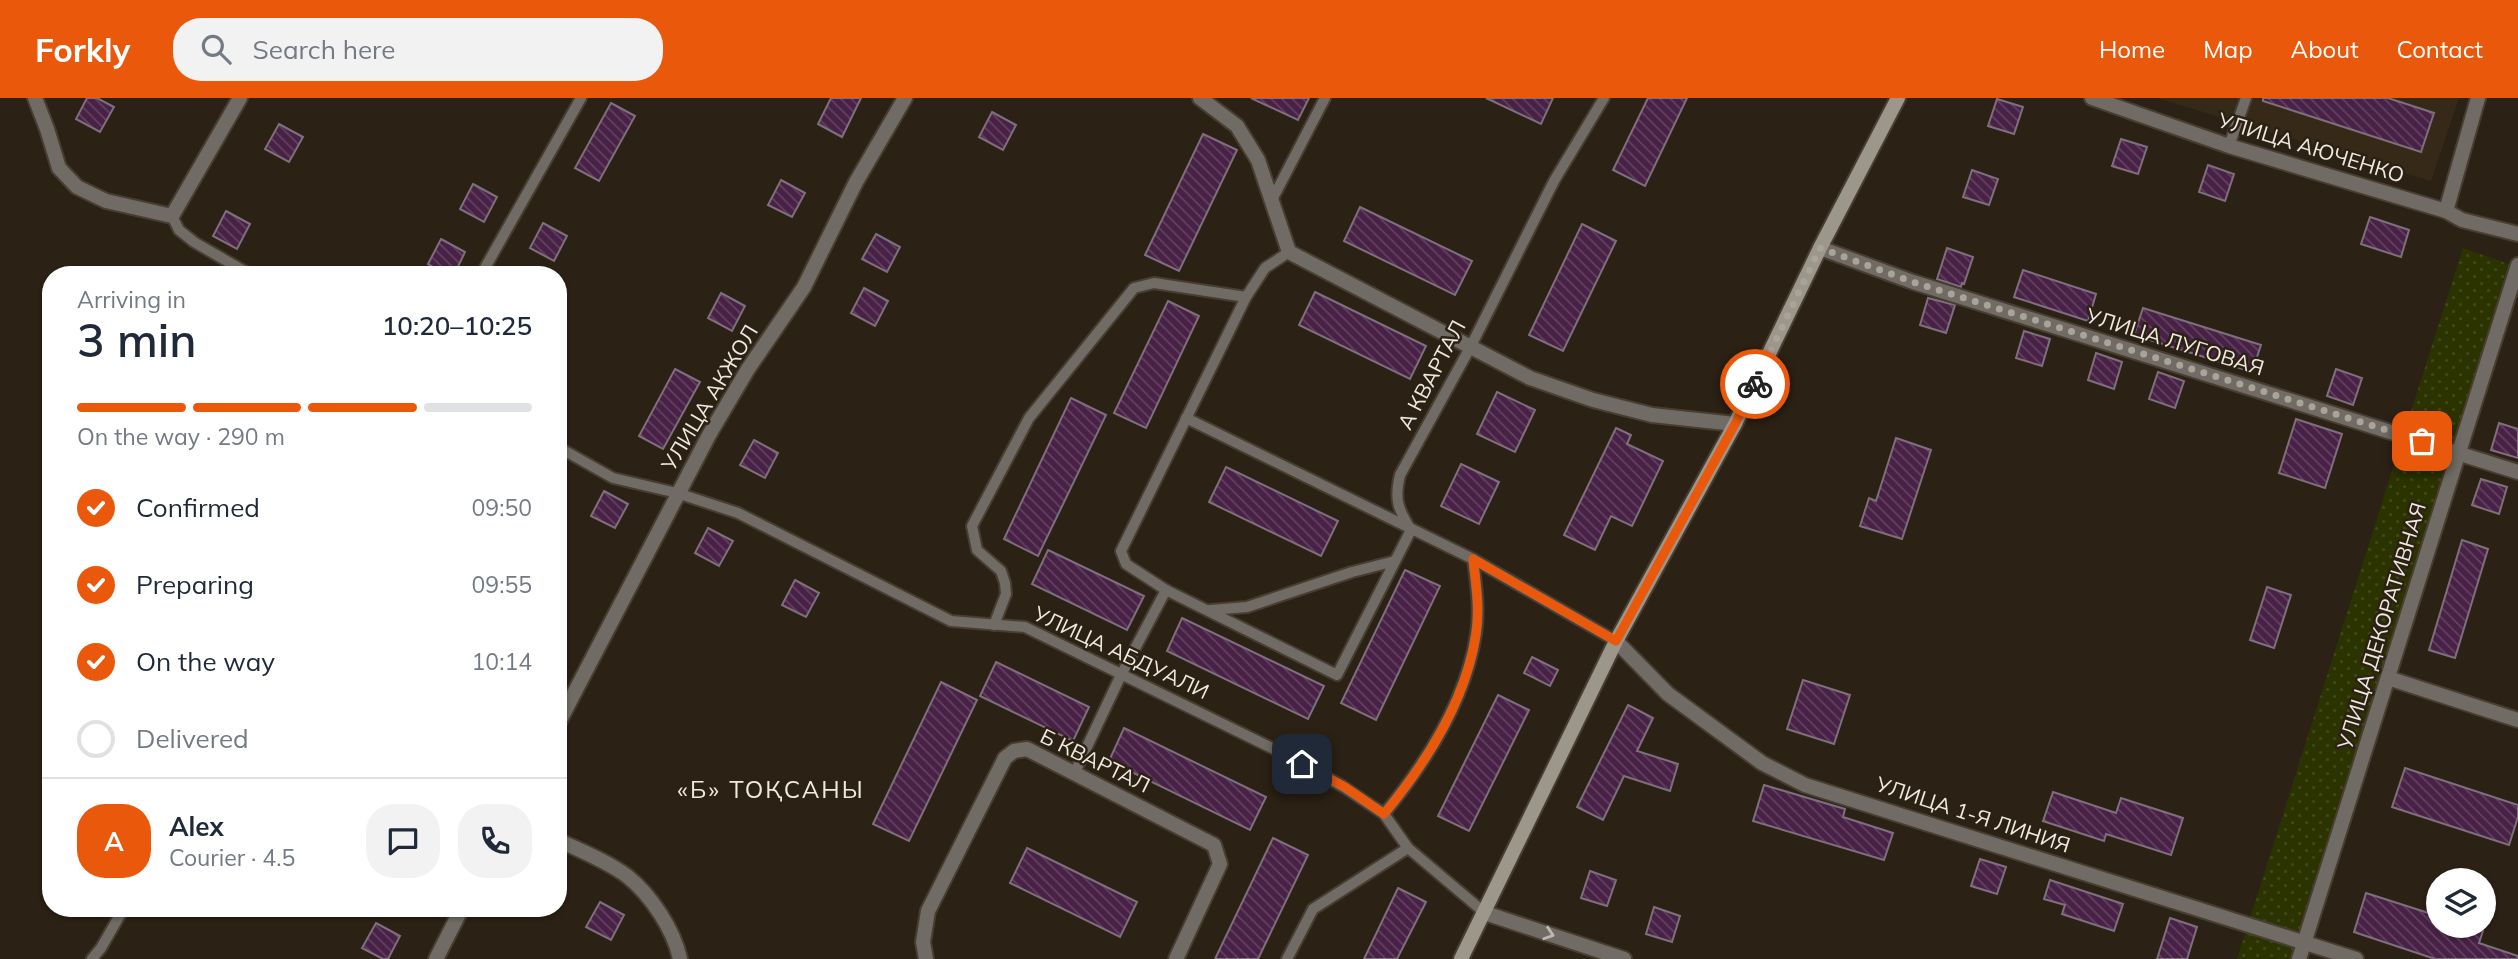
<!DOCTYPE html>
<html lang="en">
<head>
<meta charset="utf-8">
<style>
  :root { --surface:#fff; --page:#f2f2f3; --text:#1f2937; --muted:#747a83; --line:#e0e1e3; --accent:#ea580c }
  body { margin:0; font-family:Mulish,sans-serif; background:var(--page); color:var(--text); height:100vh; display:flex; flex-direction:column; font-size:26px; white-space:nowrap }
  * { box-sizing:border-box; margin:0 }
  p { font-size:23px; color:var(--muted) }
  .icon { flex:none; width:38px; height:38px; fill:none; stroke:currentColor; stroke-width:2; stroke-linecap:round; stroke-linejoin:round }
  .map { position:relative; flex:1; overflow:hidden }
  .panel { position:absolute; left:42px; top:168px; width:525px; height:651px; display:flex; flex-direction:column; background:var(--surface); border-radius:28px; box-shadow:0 2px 5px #0004 }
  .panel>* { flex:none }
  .buttons { position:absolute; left:2426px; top:770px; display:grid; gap:14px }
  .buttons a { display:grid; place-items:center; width:70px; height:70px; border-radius:50%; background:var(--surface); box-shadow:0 2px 5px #0004; font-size:35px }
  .pin { position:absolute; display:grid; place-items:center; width:60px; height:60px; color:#fff; margin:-30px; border-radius:14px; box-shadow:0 4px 10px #0006 }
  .courier { position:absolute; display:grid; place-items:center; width:70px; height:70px; margin:-35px; border:5px solid #ea580c; border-radius:50%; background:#fff; color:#222; box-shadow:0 2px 9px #0007 }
  .head em { font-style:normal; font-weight:600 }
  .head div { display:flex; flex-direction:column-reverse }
  .head { display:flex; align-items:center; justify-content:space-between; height:119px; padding:0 35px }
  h1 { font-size:46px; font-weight:600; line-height:52px }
  .bar { display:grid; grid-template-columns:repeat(4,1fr); gap:10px 7px; align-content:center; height:84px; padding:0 35px }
  .bar i { height:9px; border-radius:5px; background:var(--line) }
  .bar .current { background:var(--accent) }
  .bar p { grid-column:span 4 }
  .line { display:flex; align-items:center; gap:18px; padding:0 35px; border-top:2px solid var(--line) }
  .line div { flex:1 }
  .round { display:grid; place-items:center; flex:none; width:74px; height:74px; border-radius:28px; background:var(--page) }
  ol { padding:0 35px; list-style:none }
  li { display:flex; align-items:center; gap:21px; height:77px }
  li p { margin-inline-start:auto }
  li .icon { padding:7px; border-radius:50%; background:var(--accent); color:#fff; stroke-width:4 }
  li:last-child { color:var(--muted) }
  li i { width:38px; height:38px; border:4px solid var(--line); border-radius:50% }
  header { display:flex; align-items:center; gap:42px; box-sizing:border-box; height:98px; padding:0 35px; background:var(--accent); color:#fff }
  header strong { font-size:33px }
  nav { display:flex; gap:38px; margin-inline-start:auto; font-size:24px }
  .search { width:490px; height:63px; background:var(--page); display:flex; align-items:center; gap:18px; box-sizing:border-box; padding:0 24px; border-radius:28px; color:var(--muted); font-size:26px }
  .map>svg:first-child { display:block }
  .built { fill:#372917 }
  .grass { fill:url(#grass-dots) }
  .building { fill:url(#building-back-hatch); stroke:#7e6f7c; stroke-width:2 }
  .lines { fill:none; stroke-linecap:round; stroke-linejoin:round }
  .lane-casing { stroke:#473d31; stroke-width:14 }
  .street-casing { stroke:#473d31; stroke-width:18 }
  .secondary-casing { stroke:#473d31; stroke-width:18 }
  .lane { stroke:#706c65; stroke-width:10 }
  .street { stroke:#706c65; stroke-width:14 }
  .secondary { stroke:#9c978a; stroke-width:14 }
  .oneway { stroke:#bdb7af }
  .done { stroke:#aba399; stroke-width:7; stroke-dasharray:0 12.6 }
  .route { stroke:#ea580c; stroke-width:9 }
  .labels { text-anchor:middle; stroke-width:5; stroke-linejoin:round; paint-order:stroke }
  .street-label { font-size:21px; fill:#f0e9e0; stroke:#2b2114 }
  .quarter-label { font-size:24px; letter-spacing:2px; fill:#f0e9e0; stroke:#2b2114 }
</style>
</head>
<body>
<header>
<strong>Forkly</strong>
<div class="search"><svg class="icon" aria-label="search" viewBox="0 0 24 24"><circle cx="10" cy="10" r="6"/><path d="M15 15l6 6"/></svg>Search here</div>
<nav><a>Home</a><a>Map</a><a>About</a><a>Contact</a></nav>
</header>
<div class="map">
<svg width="2518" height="861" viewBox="0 0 2518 861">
  <defs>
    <pattern id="grass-dots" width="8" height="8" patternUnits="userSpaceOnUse" patternTransform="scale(1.75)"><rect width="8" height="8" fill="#2b3400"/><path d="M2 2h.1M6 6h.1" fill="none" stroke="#404819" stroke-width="1.8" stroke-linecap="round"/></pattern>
    <pattern id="building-back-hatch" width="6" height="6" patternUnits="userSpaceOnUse" patternTransform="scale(1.75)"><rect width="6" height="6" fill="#482146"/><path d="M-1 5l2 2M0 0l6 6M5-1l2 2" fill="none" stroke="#634160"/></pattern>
  </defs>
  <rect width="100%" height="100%" fill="#2b2114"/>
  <path class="built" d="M2157,0H2459L2431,83Z"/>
  <path class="grass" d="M2463,150L2517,169L2296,861H2237Z"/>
  <g class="building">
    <path d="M87,0H97L114,9L100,34L76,21Z"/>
    <path d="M831,0H861L842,39L818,26Z"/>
    <path d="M1251,0H1309L1298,22Z"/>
    <path d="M1486,0H1553L1541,26Z"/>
    <path d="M1648,0H1687L1645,88L1613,72Z"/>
    <path d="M2263,0H2388L2434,15L2421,54L2263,3Z"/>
    <path d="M1997,1L2023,9L2014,36L1988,28Z"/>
    <path d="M611,5L635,18L599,83L575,70Z"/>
    <path d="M992,14L1016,27L1003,52L979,39Z"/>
    <path d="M279,26L303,39L289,64L265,51Z"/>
    <path d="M1203,36L1237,52L1179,173L1145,157Z"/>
    <path d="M2121,41L2147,49L2138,76L2112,68Z"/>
    <path d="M2208,67L2234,76L2225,103L2199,94Z"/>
    <path d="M1972,72L1998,81L1989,107L1963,99Z"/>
    <path d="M781,82L805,95L792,119L768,107Z"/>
    <path d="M473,86L497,99L484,124L460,111Z"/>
    <path d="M1360,109L1472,163L1455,197L1344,143Z"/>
    <path d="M226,113L250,126L237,151L213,138Z"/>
    <path d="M2370,119L2409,132L2401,159L2361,146Z"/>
    <path d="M543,125L567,138L554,163L530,150Z"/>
    <path d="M1582,126L1616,143L1563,253L1529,237Z"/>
    <path d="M876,136L900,149L887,174L862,161Z"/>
    <path d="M441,141L465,154L454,177H447L428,166Z"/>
    <path d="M1947,150L1973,159L1964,186L1962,185L1961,189L1937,181Z"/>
    <path d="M2023,172L2096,196L2088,223L2014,199Z"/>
    <path d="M864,190L888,203L875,228L851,215Z"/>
    <path d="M1315,194L1426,248L1410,281L1299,227Z"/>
    <path d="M721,195L745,208L732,233L708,220Z"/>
    <path d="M1928,200L1955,207L1946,235L1920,227Z"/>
    <path d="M1168,203L1199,218L1146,330L1114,315Z"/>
    <path d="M2143,210L2261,247L2252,274L2134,237Z"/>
    <path d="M2024,233L2050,241L2042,268L2016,260Z"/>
    <path d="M2096,255L2122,264L2114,291L2088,282Z"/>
    <path d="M675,271L700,284L663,351L639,338Z"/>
    <path d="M2336,271L2362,280L2353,307L2327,298Z"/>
    <path d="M2158,274L2184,283L2175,310L2149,301Z"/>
    <path d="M1497,294L1535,312L1515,354L1477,336Z"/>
    <path d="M1071,300L1106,317L1038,458L1004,441Z"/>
    <path d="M2296,321L2342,336L2325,390L2279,375Z"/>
    <path d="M2499,325L2518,331V360L2491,352Z"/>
    <path d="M1616,330L1631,337L1627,346L1663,363L1632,428L1611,418L1595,452L1564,437Z"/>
    <path d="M1896,340L1931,352L1902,441L1860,428L1869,400L1876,403Z"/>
    <path d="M754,342L778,355L765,380L740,367Z"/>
    <path d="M1461,366L1499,384L1479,426L1441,408Z"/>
    <path d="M1226,369L1338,423L1321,458L1209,404Z"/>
    <path d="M2481,381L2507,389L2499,416L2472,407Z"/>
    <path d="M604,393L628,406L615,430L591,418Z"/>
    <path d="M708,430L733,443L719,468L695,455Z"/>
    <path d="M2462,442L2488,451L2455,560L2429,552Z"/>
    <path d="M1048,452L1144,498L1127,532L1032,486Z"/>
    <path d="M1405,472L1440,488L1376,622L1341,605Z"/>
    <path d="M795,482L819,495L806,519L782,507Z"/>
    <path d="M2267,489L2291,497L2274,550L2250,542Z"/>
    <path d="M1182,520L1324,588L1308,621L1167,553Z"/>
    <path d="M1532,559L1558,572L1550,588L1524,575Z"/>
    <path d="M996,564L1089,609L1073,643L980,598Z"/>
    <path d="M1803,582L1850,597L1834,646L1787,631Z"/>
    <path d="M941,584L977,602L909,743L873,726Z"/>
    <path d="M1498,597L1529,612L1469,733L1438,718Z"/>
    <path d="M1628,607L1653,620L1637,653L1678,666L1670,693L1624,678L1603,722L1577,709Z"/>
    <path d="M1124,630L1266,699L1250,732L1109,663Z"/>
    <path d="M2405,670L2518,707V719L2509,747L2392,709Z"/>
    <path d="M1764,687L1845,711L1843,719L1893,735L1884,762L1753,723Z"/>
    <path d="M2053,694L2116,715L2121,700L2183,720L2171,757L2106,736L2104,743L2043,723Z"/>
    <path d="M1273,740L1308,757L1258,861H1215Z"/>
    <path d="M1027,750L1137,804L1120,839L1010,785Z"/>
    <path d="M1980,761L2006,769L1997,796L1971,788Z"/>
    <path d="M1590,773L1616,782L1607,808L1581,800Z"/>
    <path d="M2050,782L2123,806L2114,833L2062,816L2065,807L2044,801Z"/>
    <path d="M1398,790L1426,804L1397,861H1364Z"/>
    <path d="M2366,795L2438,818V828H2467L2483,833L2479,845L2518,858L2517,861H2435L2354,834Z"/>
    <path d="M600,804L624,817L611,842L586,829Z"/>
    <path d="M1654,809L1680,818L1672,844L1646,836Z"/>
    <path d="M2170,820L2197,829L2187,861H2157Z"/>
    <path d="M376,825L400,838L388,861H383L362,850Z"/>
  </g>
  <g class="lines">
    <g class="lane-casing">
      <g id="lane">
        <path d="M2229,48L2246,0"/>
        <path d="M1272,102L1325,0"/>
        <path d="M172,118L179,132L194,144L251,177"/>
        <path d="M1289,154L1265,170L1246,199L1121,453L1126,466L1166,492L1337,577L1411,432C1398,411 1394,402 1400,377L1471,248L1554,83L1604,0"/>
        <path d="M481,177L581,0"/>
        <path d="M1186,320L1473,461L1616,543"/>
        <path d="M558,349L613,380L677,395L738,415L951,523L1025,529L1280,654L1344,689L1384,716L1408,750L1485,815"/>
        <path d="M1210,512L1247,509L1352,474L1395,463"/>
        <path d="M994,527L1006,496L1005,485L1001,473L977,452L972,428L1029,320L1134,190L1154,185L1246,199"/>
        <path d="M1075,674L1121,577L1166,492"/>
        <path d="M1384,716C1426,665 1466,603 1476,536C1480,511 1476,486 1473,461"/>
        <path d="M92,861L101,850L124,810"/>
        <path d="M1287,861L1313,811L1408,750"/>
      </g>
    </g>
    <g class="street-casing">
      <g id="street">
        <path d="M35,0L47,31L59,70L77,89L106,103L172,118L240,0"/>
        <path d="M1200,0L1237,28L1258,62L1289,154L1530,280L1593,302L1652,317L1735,326"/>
        <path d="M2092,0L2229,48L2446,113L2462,122L2518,136"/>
        <path d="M2446,113L2478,0"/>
        <path d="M1820,150L1913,184L2518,374"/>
        <path d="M1616,543L1668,596L1762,665L1805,687L2356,861"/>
        <path d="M2388,580L2518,622"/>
        <path d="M558,626L709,337L748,271L804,189L856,84L905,0"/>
        <path d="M558,742C581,753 607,763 627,778C651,797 674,832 680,861"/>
        <path d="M1485,815L1624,861"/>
        <path d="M436,861L462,810"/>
        <path d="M926,861L923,844L928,813L1005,660L1014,653L1027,651L1214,747L1220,766L1176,861"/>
        <path d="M2299,861L2518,167"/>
      </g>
    </g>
    <g class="secondary-casing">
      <path id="secondary" d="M1461,861L1616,543L1735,326L1820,150L1898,0"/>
    </g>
    <use href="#lane" class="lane"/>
    <use href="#street" class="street"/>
    <use href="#secondary" class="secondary"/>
  </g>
  <defs><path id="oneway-chevron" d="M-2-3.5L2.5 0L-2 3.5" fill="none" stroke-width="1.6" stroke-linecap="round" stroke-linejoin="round" transform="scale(1.75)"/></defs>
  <use class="oneway" href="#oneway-chevron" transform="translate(1549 836) rotate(18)"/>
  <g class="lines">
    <path class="done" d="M1755,286L1820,150L1913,184L2422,343"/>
    <path class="route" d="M1302,666L1345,689L1384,716C1426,665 1466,603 1476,536C1480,511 1476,486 1473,461L1616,543L1735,326L1755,286"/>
  </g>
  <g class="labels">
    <g class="street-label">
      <text transform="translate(2311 50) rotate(17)" y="7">УЛИЦА АЮЧЕНКО</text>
      <text transform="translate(2175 244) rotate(17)" y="7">УЛИЦА ЛУГОВАЯ</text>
      <text transform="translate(1432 277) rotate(-62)" y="7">А КВАРТАЛ</text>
      <text transform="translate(710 300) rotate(-59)" y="7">УЛИЦА АКЖОЛ</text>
      <text transform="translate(2382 528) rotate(-73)" y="7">УЛИЦА ДЕКОРАТИВНАЯ</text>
      <text transform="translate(1121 555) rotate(25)" y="7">УЛИЦА АБДУАЛИ</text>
      <text transform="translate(1095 663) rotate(26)" y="7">Б КВАРТАЛ</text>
      <text transform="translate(1973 717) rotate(18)" y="7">УЛИЦА 1-Я ЛИНИЯ</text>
    </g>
    <g class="quarter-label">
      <text x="771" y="700">«Б» ТОҚСАНЫ</text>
    </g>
  </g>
</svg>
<div class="buttons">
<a><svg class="icon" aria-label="layers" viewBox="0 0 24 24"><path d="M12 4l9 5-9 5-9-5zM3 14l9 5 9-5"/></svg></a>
</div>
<div class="pin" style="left:2422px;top:343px;background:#ea580c"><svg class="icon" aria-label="bag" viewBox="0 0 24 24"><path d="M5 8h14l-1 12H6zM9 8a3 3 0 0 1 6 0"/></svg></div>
<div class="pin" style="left:1302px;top:666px;background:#1f2937"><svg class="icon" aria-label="home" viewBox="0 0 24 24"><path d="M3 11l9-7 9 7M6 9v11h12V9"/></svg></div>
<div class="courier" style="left:1755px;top:286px"><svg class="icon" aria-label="bike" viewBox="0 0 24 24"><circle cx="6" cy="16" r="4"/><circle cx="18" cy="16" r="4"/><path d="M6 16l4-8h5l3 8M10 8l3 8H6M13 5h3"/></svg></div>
<section class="panel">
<div class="head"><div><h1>3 min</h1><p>Arriving in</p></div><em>10:20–10:25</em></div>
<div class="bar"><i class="current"></i><i class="current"></i><i class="current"></i><i></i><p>On the way · 290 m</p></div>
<ol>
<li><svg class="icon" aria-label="check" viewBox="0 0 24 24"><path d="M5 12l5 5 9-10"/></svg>Confirmed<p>09:50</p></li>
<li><svg class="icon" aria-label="check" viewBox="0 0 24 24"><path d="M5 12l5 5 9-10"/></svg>Preparing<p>09:55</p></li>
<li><svg class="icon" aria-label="check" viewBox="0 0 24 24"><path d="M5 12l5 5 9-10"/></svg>On the way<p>10:14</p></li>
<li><i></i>Delivered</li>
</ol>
<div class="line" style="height:126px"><b class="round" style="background:var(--accent);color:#fff">A</b><div><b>Alex</b><p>Courier · 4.5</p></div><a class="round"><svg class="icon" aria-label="chat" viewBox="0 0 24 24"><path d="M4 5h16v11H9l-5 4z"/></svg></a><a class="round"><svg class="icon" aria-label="phone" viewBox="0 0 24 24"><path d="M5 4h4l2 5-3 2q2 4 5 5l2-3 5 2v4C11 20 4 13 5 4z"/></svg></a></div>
</section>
</div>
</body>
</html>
